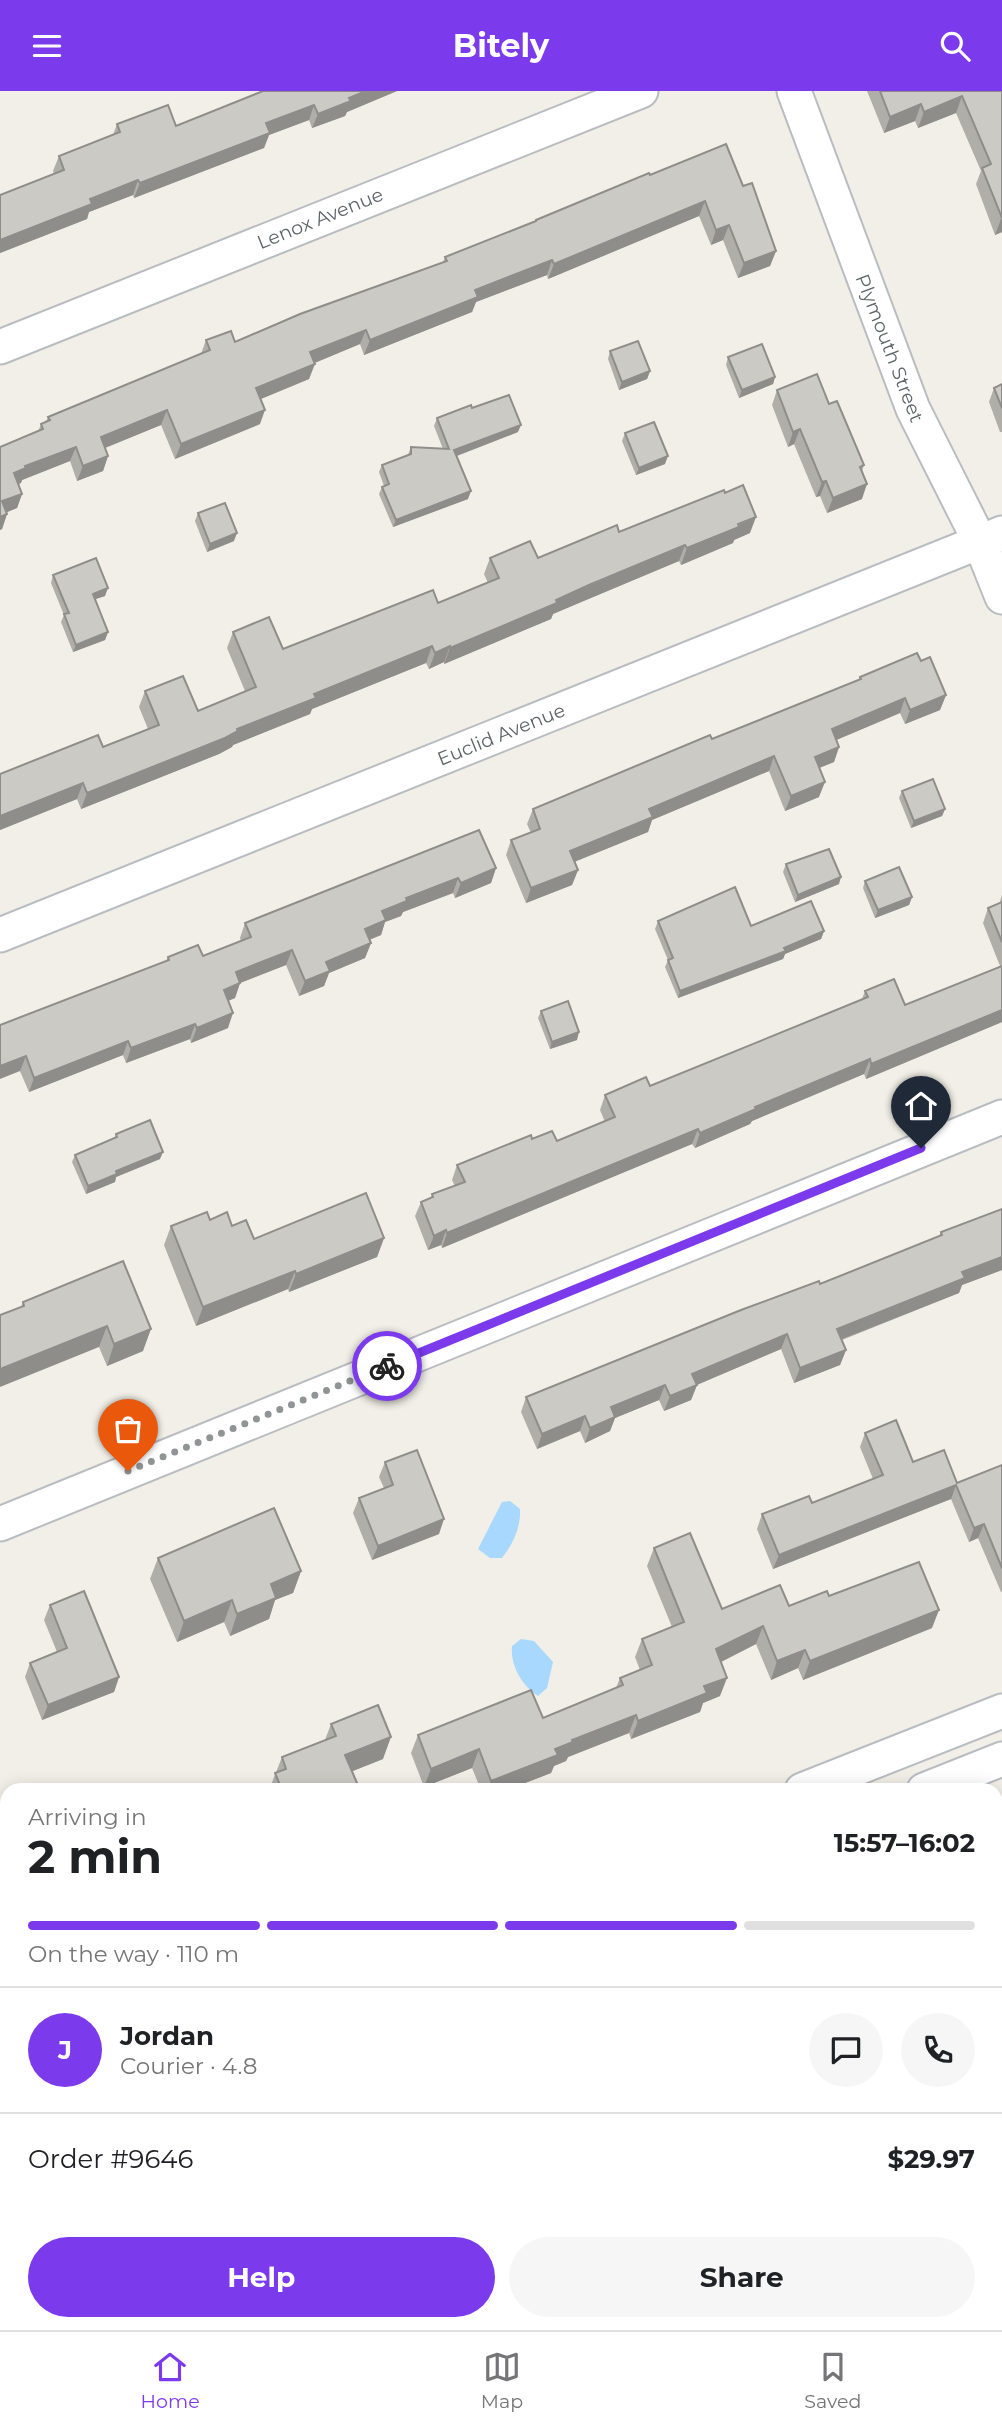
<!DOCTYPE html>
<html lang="en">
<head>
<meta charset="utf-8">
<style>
  :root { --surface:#fff; --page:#f6f6f6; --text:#202124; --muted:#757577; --line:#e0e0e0; --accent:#7c3aed }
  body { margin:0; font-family:Montserrat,sans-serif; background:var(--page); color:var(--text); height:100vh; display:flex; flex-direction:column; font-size:26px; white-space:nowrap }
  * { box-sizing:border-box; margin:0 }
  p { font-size:23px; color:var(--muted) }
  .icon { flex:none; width:38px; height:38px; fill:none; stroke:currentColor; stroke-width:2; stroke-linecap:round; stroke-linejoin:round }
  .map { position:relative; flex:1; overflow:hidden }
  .panel { position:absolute; left:0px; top:1692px; width:1003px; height:548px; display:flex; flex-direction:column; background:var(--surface); border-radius:21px 21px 0 0; box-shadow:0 4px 18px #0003 }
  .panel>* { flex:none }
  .pin { position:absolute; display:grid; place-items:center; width:60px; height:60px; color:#fff; margin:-72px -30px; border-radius:50% 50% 50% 0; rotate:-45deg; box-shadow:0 0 7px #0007 }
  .pin .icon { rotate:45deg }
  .courier { position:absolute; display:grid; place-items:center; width:70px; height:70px; margin:-35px; border:5px solid #7c3aed; border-radius:50%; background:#fff; color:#222; box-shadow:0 2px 9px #0007 }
  .overview em { font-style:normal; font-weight:700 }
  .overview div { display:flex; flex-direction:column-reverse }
  .overview { display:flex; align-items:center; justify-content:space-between; height:119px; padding:0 28px }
  h1 { font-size:46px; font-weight:700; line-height:52px }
  .bar { display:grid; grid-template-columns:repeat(4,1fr); gap:10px 7px; align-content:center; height:84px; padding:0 28px }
  .bar i { height:9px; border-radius:5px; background:var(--line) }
  .bar .selected { background:var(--accent) }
  .bar p { grid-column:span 4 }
  .line { display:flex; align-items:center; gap:18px; padding:0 28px; border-top:2px solid var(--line) }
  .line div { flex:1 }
  .round { display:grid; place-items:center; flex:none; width:74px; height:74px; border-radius:37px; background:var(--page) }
  .primary-button { display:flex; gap:14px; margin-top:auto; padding:14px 28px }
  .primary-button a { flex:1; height:80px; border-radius:42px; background:var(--accent); color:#fff; font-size:28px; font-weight:700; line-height:80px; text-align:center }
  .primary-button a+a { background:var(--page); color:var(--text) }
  header { display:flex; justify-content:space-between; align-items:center; height:91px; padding:0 28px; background:var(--accent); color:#fff; font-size:32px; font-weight:700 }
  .menu { display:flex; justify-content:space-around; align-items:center; height:98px; border-top:2px solid var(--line); background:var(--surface); font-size:19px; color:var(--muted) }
  .menu a { display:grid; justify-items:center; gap:4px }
  .menu .selected { color:var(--accent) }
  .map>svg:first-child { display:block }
  .water { fill:#a9d8ff }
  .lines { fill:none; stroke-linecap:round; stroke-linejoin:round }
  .minor-casing { stroke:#b9bcc1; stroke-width:37 }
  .minor { stroke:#fff; stroke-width:33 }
  .wall { fill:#afaea9 }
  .shaded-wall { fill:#8f8d89 }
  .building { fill:#cccac4; stroke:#8f8d89; stroke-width:2 }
  .done { stroke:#919494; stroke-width:7; stroke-dasharray:0 12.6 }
  .route { stroke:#7c3aed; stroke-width:9 }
  .labels { text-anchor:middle; stroke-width:5; stroke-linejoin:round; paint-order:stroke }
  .street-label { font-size:19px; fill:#5e6368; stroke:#fff }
</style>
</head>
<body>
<header><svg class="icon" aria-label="menu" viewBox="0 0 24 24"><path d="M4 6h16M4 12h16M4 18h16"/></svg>Bitely<svg class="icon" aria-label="search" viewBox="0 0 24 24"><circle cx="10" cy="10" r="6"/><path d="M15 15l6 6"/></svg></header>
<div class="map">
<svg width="1002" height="2239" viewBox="0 0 1002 2239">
  <rect width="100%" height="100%" fill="#f1efe7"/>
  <g class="water">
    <path d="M510,1410L520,1418C521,1436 513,1453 502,1467H490L478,1458L502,1411Z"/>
    <path d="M521,1548L534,1550L553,1571L547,1597L538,1605C522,1595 510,1574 512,1555Z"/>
  </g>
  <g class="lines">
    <g class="minor-casing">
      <g id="minor">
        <path d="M794,0L913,318L980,451L1002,506"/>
        <path d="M0,256L641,0"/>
        <path d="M0,844L1002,442"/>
        <path d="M0,1433L1002,1026"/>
        <path d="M802,1699L1002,1620"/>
        <path d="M924,1699L1002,1668"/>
        <path d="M0,1839L7,1861"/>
        <path d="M996,1840L1002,1855"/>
        <path d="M0,2021L7,2018"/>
        <path d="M0,2070L7,2067"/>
        <path d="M139,2233L141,2239"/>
      </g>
    </g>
    <use href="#minor" class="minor"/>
  </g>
  <g class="wall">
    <path d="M263,0H397L347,21L345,25L312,37L309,29L269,44L264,57L134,107L133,104L89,121L87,128L0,162V104L54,83L53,80L59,65L113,44L117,33L176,35Z"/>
    <path d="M867,0H1002V141L995,144L976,93L981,80L956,22L918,37L915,30L884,42Z"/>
    <path d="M650,84L743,95L776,160L770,175L738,187L723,149L711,154L699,125L548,188L547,184L476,211L472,221L364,264L360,253L314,272L309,288L261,308L260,333L175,368L161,334L105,357L108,365L103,380L77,390L70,370L22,389L21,392L18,393L22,403L17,417L7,421V423L2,438L0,439V356L38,341L41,333L46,331L48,326L201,263L206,249L235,251L443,171L445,166L535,131L536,129Z"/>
    <path d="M610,260L650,280L647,288L619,299L608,268Z"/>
    <path d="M728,266L775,286L773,293L739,307L726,274Z"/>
    <path d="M1002,293V341H1000L989,311L994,297Z"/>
    <path d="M777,299L829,313L864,374L862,380V408L827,422L820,405L816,406L794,353L788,356L772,314Z"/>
    <path d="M472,317L518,341L457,365L468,408L393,436L379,403L382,396L384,395L379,381L382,374L408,364L411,356L443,358L434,335L437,327Z"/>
    <path d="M625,342L665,373L636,384L622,350Z"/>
    <path d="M198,422L234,450L207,461L195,430Z"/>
    <path d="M619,441L750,442L734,449L733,452L681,474L679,470L583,510L553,523L551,528L444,573V571L429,578L426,572L312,618L310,623L233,654L232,656L219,663L81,718L77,708L0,739L103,656L148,638L139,616L145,600L198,620L245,600L227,557L233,541L283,558L438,512L488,492L484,483L490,467H538Z"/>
    <path d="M53,484L105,505L95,508L108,541L105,549L73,561L61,531L64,524L51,492Z"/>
    <path d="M921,570L946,604L940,619L905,633L900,622L836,649L839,656L834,671L819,677V706L785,720L769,680L652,729L648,741L574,771L578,779L572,794L526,812L506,764L511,749L531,742L527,733L533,718L712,648L859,589L860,586Z"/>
    <path d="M902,700L945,718L942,725L911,737L899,707Z"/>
    <path d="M786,773L839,793L795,811L783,781Z"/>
    <path d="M496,777L491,792L455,807L453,802L403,821L401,825L385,831L381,844L369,849L371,852L365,867L329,882L324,895L299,905L286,874L240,892L235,907L228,910V937L191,952L190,948L126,972L123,964L29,1001L0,934L166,870L168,866L203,865L241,850L240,847L245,832Z"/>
    <path d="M865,790L912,806L909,814L875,827L863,797Z"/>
    <path d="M1002,804V931L866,988L864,983L752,1030L750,1033L695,1057L692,1053L442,1157L441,1154L428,1159L415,1125L421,1111L431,1107L432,1103L455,1095L452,1089L457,1074L532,1048L557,1050L605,1031L600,1019L605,1004L650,995L862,908L865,900L905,914L1000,875L983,832L988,817L1001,812L1000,810Z"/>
    <path d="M658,830L751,835L824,840L821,848L785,863L783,868L678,907L665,876L668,869L655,838Z"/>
    <path d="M541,920L577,949L550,958L538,927Z"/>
    <path d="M116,1043L160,1068L116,1086L115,1091L86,1103L72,1071L75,1064L115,1047Z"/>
    <path d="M1002,1118V1179L962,1194L959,1202L842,1249L846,1259L840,1274L794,1292L781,1258L697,1294L691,1309L664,1320L659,1309L615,1327L610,1340L585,1352L580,1340L537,1358L521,1321L526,1306L820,1193L939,1145L941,1141Z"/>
    <path d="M210,1129L232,1135L254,1148L384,1147L377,1166L289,1201L288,1198L196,1235L164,1154L171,1135Z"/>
    <path d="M123,1170L143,1260L107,1275L99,1256L21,1216L23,1211Z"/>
    <path d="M865,1342L913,1371L957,1392L1002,1374V1501H1001L978,1447L969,1451L951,1408L773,1478L757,1438L762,1423L812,1412L873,1388L860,1356Z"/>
    <path d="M385,1371L439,1443L372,1469L353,1422L359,1407L384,1397L379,1386Z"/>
    <path d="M654,1457L722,1518L789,1515L829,1505L932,1537L803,1589L798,1577L771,1589L756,1553L721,1571L720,1605L703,1612L700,1621L631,1648L629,1642L568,1666L566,1670L554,1675L551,1682L507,1699H481L472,1677L424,1696L411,1662L418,1644L543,1627L616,1597L620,1587L640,1579L635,1566L642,1548L672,1536L647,1475Z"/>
    <path d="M158,1467L301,1480L293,1502L275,1509L269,1528L230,1545L224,1531L177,1551L150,1488Z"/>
    <path d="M50,1514L119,1586L114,1601L42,1629L25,1586L30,1572L57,1561L44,1529Z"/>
    <path d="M331,1633L383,1668L352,1680L360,1699H269L282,1666L325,1649Z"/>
    <path d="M236,2233H284L282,2239H238Z"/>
  </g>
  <g class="shaded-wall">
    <path d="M366,0H397L347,21L345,25L312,37L318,23Z"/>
    <path d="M962,5L956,22L918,37L924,21Z"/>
    <path d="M921,13L915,30L884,42L890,26Z"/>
    <path d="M314,14L309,29L269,44L264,57L134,107L140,92L266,32Z"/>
    <path d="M138,89L133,104L89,121L87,128L0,162V149L90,108Z"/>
    <path d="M705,110L699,125L548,188L554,173Z"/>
    <path d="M1002,127V141L995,144L1001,128Z"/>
    <path d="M729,134L723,149L711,154L716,139Z"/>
    <path d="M776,160L770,175L738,187L744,172Z"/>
    <path d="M552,169L547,184L476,211L472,221L364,264L370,249L475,199Z"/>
    <path d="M366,239L360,253L305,276L310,261Z"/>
    <path d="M315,273L309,288L251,312L256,297Z"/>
    <path d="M650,280L647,288L619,299L622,291Z"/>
    <path d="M775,286L773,293L739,307L742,299Z"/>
    <path d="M167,319L161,334L95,361L101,346Z"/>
    <path d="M265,319L260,333L175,368L181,353Z"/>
    <path d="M521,334L518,341L451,367L454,359Z"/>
    <path d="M800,338L794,353L788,356L793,341Z"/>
    <path d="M76,356L70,370L22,389L21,392L9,397L14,382L25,375Z"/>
    <path d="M108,365L103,380L77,390L83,375Z"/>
    <path d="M668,365L665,373L636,384L639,377Z"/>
    <path d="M826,390L820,405L816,406L822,391Z"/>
    <path d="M867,393L862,408L827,422L833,407Z"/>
    <path d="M471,400L468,408L393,436L396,429Z"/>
    <path d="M22,403L17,417L0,424L2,410Z"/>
    <path d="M7,423L2,438L0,439V426Z"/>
    <path d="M756,426L750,442L734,449L733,452L681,474L687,457Z"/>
    <path d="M237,442L234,450L207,461L210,453Z"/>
    <path d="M685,454L679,470L553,523L551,528L444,573L450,557L556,509Z"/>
    <path d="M108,497L105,505L90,510L93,503Z"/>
    <path d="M108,541L105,549L73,561L76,554Z"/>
    <path d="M432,555L426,572L312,618L310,623L233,654L232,656L219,663L81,718L87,702L237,638L314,603Z"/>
    <path d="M450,555L444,571L429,578L435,562Z"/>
    <path d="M946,604L940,619L905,633L910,619Z"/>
    <path d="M905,607L900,622L827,653L832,638Z"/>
    <path d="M839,656L834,671L809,681L815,666Z"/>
    <path d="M774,665L769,680L652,729L648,741L564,775L570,760L649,718Z"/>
    <path d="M825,691L819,706L785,720L791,705Z"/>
    <path d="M83,692L77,708L0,739V725Z"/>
    <path d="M945,718L942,725L911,737L914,730Z"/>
    <path d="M496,777L491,792L455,807L461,792Z"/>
    <path d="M578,779L572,794L526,812L531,797Z"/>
    <path d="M841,786L839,793L795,811L798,804Z"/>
    <path d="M458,787L453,802L403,821L401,825L385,831L381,844L359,853L365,838L382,820L406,807Z"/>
    <path d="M912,806L909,814L875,827L878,819Z"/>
    <path d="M824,840L821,848L785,863L783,868L678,907L680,900Z"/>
    <path d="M371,852L365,867L329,882L324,895L299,905L305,890L326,871Z"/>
    <path d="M292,859L286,874L240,892L235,907L218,914L224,899L236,881Z"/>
    <path d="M1002,919V931L866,988L871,973Z"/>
    <path d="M233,922L228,937L191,952L197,937Z"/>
    <path d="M195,933L190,948L126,972L131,957Z"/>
    <path d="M579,941L577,949L550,958L552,951Z"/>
    <path d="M128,950L123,964L29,1001L34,987Z"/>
    <path d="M26,965L20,980L0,988V975Z"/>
    <path d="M870,968L864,983L752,1030L750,1033L695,1057L700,1042L755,1016Z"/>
    <path d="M698,1038L692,1053L442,1157L447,1142Z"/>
    <path d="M163,1061L160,1068L116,1086L115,1091L86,1103L88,1095L116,1080Z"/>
    <path d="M446,1139L441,1154L428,1159L434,1145Z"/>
    <path d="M384,1147L377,1166L289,1201L296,1183Z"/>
    <path d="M1002,1166V1179L962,1194L959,1202L832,1252L837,1238L962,1181Z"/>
    <path d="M295,1180L288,1198L196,1235L203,1216Z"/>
    <path d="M107,1235L99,1256L0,1296V1278Z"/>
    <path d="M151,1238L143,1260L107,1275L114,1253Z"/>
    <path d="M787,1243L781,1258L687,1298L692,1283Z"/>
    <path d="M846,1259L840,1274L794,1292L800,1277Z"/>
    <path d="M665,1294L659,1309L615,1327L610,1340L585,1352L590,1337L611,1316Z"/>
    <path d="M697,1294L691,1309L664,1320L670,1305Z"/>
    <path d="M585,1325L580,1340L537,1358L542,1343Z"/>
    <path d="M956,1394L951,1408L773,1478L779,1464Z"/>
    <path d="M444,1428L439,1443L372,1469L378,1455Z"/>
    <path d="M984,1433L978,1447L969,1451L974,1437Z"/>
    <path d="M301,1480L293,1502L275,1509L269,1528L230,1545L237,1523L271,1493Z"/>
    <path d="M232,1509L224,1531L177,1551L184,1530Z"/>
    <path d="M939,1519L932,1537L803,1589L810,1570Z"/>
    <path d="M763,1535L756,1553L709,1577L716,1558Z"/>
    <path d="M805,1559L798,1577L771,1589L777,1570Z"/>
    <path d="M119,1586L114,1601L42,1629L48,1614Z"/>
    <path d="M727,1587L720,1605L703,1612L700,1621L631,1648L638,1630L704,1595Z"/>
    <path d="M636,1624L629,1642L568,1666L566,1670L554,1675L551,1682L507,1699H488L491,1690L572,1649Z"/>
    <path d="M391,1646L383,1668L338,1686L345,1664Z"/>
    <path d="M479,1658L472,1677L424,1696L431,1678Z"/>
    <path d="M266,2233H284L282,2239H253L254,2238Z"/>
  </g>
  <g class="building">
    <path d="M263,0H366L349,7L351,10L318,23L314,14L266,32L270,42L140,92L138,89L90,108L92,113L0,149V104L64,79L59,65L120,41L117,33L168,14L176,35Z"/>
    <path d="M880,0H1002V127L982,77L991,73L962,5L924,21L921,13L890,26Z"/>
    <path d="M726,53L743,95L752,92L776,160L744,172L729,134L716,139L705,110L554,173L552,169L475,199L478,206L370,249L366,239L310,261L315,273L256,297L265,319L181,353L167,319L101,346L108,365L83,375L76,356L25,375L26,377L14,382L22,403L2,410L7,423L0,426V356L43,338L41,333L50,329L48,326L210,259L206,249L231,240L235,251L300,223L447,170L445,166L536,130V129L649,82L650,84Z"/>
    <path d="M638,250L650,280L622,291L610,260Z"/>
    <path d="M762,253L775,286L742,299L728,266Z"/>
    <path d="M817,283L829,313L837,310L864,374L860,376L867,393L833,407L826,390L822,391L800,338L793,341L777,299Z"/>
    <path d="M1002,293V317L994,297Z"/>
    <path d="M509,304L521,334L454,359L471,400L396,429L382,396L389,393L382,374L411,363V356L449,358L437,327L471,314L472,317Z"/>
    <path d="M654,331L668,365L639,377L625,342Z"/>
    <path d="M743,394L756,426L738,433L739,436L687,457L685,454L589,494L556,509L557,512L450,557V555L435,562L432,555L314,603L316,607L237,638L238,640L225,647L87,702L83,692L0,725V683L98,644L103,656L159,634L145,600L183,585L198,620L256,596L233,541L269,526L283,558L433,499L438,512L499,487L490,467L530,450L538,467L617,434L619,441L724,399L725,402Z"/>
    <path d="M225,412L237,442L210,453L198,422Z"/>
    <path d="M96,467L108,497L93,503L108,541L76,554L64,523L69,522L53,484Z"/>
    <path d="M917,562L921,570L930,566L946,604L910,619L905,607L832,638L839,656L815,666L825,691L791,705L774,665L649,718L653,726L570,760L578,779L531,797L511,749L540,738L533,718L710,644L712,648L861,588L860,586Z"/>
    <path d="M933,688L945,718L914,730L902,700Z"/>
    <path d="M479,739L496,777L461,792L458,787L406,807L407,810L382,820L386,829L365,838L371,852L326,871L330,880L305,890L292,859L236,881L240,892L224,899L233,922L197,937L195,933L131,957L128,950L34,987L26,965L0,975V934L169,869L168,866L198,854L203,865L251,846L245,832Z"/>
    <path d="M829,758L841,786L798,804L786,773Z"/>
    <path d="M899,776L912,806L878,819L865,790Z"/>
    <path d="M735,796L751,835L811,810L824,840L784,857L786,860L680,900L668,869L673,867L658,830Z"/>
    <path d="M1002,811V851L988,817Z"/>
    <path d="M1002,875V919L871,973L870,968L755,1016L756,1018L700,1042L698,1038L447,1142L446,1139L434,1145L421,1111L433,1106L432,1103L465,1091L457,1074L531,1044L532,1048L552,1040L557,1050L615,1026L605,1004L646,986L650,995L868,906L865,900L894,888L905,914Z"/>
    <path d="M568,910L579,941L552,951L541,920Z"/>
    <path d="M150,1029L163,1061L116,1080L117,1083L88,1095L75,1064L117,1046L116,1043Z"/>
    <path d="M366,1102L384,1147L296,1183L295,1180L203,1216L171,1135L207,1121L210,1129L227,1121L232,1135L246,1129L254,1148Z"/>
    <path d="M1002,1118V1166L962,1181L965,1187L837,1238L846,1259L800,1277L787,1243L692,1283L697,1294L670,1305L665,1294L611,1316L615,1326L590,1337L585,1325L542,1343L526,1306L741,1219L819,1190L820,1193L942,1144L941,1141Z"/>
    <path d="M123,1170L151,1238L114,1253L107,1235L0,1278V1224L24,1215L23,1211Z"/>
    <path d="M896,1329L913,1371L944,1359L957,1392L1002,1374V1477L984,1433L974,1437L956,1394L779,1464L762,1423L809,1405L812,1412L883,1384L865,1342Z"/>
    <path d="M417,1359L444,1428L378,1455L359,1407L393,1394L385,1371Z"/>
    <path d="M274,1417L301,1480L271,1493L276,1507L237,1523L232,1509L184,1530L158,1467Z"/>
    <path d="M690,1442L722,1518L780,1494L789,1515L827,1500L829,1505L919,1471L939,1519L810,1570L805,1559L777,1570L763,1535L716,1558L727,1587L704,1595L707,1602L638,1630L636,1624L572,1649L573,1651L555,1658L558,1664L491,1690L479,1658L431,1678L418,1644L531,1599L543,1627L623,1594L620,1587L652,1574L642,1548L684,1531L654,1457Z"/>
    <path d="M84,1500L119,1586L48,1614L30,1572L67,1557L50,1514Z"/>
    <path d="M378,1614L391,1646L345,1664L360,1699H282L275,1682L286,1678L282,1666L336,1645L331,1633Z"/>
    <path d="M252,2233H266L254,2238Z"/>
    <path d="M863,2233H926L928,2239H847Z"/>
    <path d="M9,2235L33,2239H8Z"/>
  </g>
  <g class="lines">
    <path class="done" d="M128,1380L387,1275"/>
    <path class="route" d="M387,1275L921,1057"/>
  </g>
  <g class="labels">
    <g class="street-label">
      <text transform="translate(320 127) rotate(-22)" y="7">Lenox Avenue</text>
      <text transform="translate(890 257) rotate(69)" y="7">Plymouth Street</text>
      <text transform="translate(501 643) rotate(-22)" y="7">Euclid Avenue</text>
    </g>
  </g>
</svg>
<div class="pin" style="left:128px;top:1380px;background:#ea580c"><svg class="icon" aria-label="bag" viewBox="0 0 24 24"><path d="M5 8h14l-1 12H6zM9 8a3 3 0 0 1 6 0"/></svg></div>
<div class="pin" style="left:921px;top:1057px;background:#1f2937"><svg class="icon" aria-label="home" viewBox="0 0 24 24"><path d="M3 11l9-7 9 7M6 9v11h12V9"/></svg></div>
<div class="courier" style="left:387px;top:1275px"><svg class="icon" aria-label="bike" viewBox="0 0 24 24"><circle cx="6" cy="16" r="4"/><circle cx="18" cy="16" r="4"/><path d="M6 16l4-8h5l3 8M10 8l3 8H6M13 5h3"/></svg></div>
<section class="panel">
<div class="overview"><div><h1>2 min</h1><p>Arriving in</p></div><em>15:57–16:02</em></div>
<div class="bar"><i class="selected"></i><i class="selected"></i><i class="selected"></i><i></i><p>On the way · 110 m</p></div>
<div class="line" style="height:126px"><b class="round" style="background:var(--accent);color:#fff">J</b><div><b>Jordan</b><p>Courier · 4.8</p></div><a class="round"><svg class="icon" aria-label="chat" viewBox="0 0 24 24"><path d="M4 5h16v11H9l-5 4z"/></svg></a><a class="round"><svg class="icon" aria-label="phone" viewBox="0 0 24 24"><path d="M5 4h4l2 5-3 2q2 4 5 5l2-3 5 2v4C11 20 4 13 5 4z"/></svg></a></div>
<div class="line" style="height:91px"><div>Order #9646</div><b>$29.97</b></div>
<div class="primary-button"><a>Help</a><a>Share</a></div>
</section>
</div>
<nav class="menu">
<a class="selected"><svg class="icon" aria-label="home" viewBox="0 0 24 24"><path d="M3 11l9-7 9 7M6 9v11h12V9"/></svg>Home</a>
<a><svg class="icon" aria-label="map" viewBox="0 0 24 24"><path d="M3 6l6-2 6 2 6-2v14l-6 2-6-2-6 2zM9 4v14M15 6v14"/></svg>Map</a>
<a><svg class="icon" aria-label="saved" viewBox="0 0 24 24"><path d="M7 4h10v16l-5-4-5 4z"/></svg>Saved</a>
</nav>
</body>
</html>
